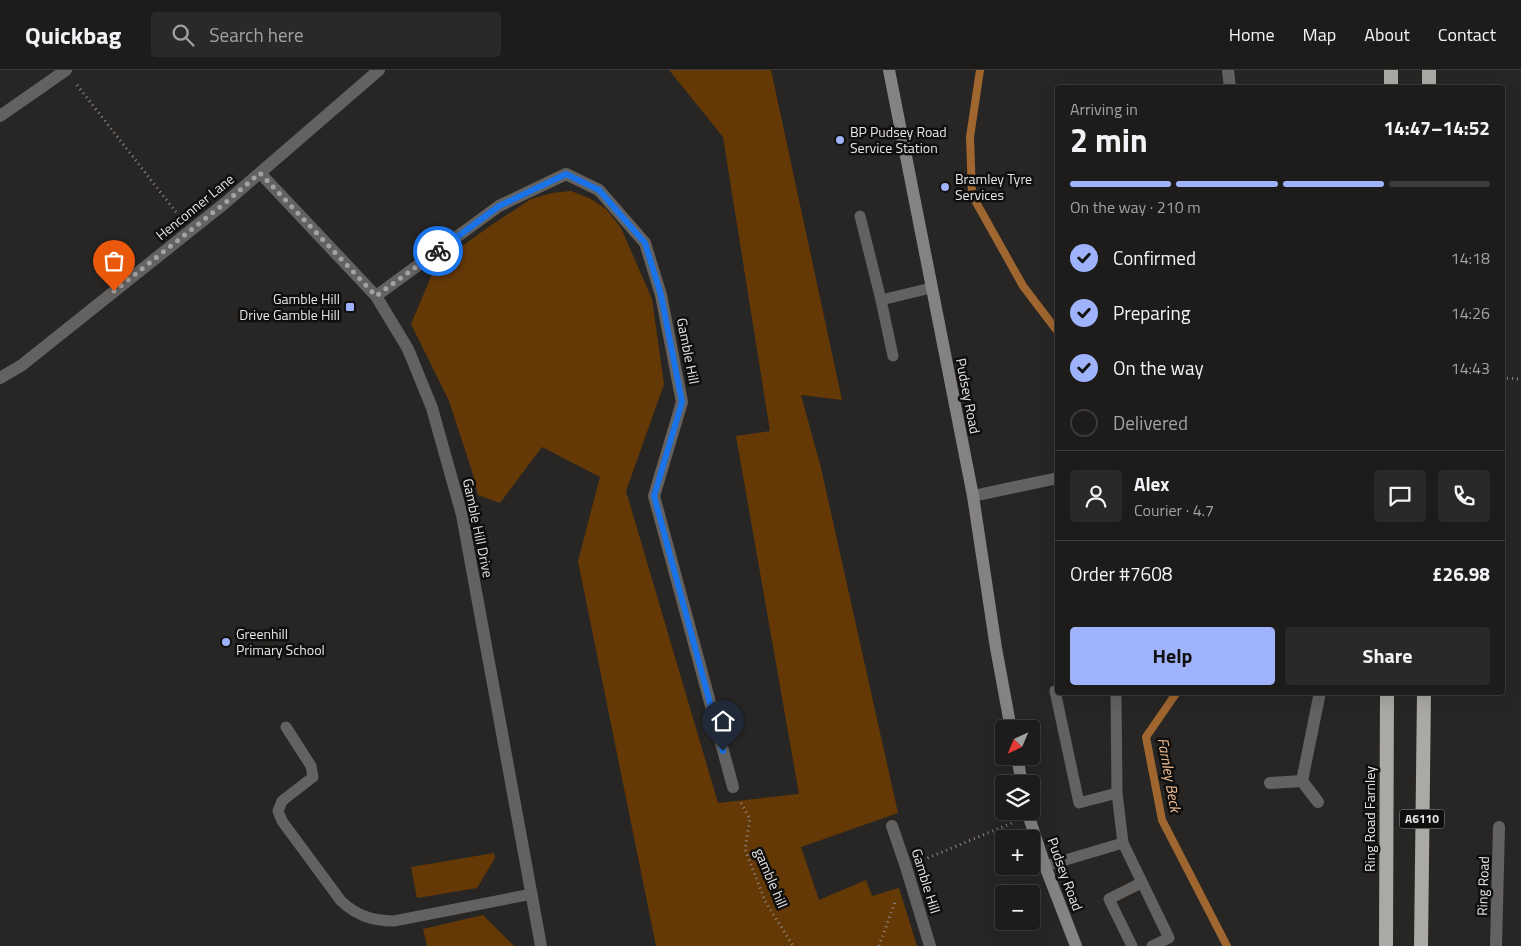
<!DOCTYPE html>
<html lang="en">
<head>
<meta charset="utf-8">
<style>
  :root { --surface:#1e1c1b; --page:#2b2928; --text:#f1f3f6; --muted:#a1a1a3; --line:#3c3a3a; --accent:#9fb3fd }
  body { margin:0; font-family:"Titillium Web",sans-serif; background:var(--page); color:var(--text); height:100vh; display:flex; flex-direction:column; font-size:19px; white-space:nowrap }
  * { box-sizing:border-box; margin:0 }
  p { font-size:16px; color:var(--muted) }
  .icon { flex:none; width:28px; height:28px; fill:none; stroke:currentColor; stroke-width:2; stroke-linecap:round; stroke-linejoin:round }
  .map { position:relative; flex:1; overflow:hidden }
  .details { position:absolute; left:1055px; top:15px; width:450px; height:610px; display:flex; flex-direction:column; background:var(--surface); border-radius:5px; box-shadow:0 5px 20px #0002,0 0 0 1px var(--line) }
  .details>* { flex:none }
  .needle { width:32px; rotate:224deg }
  .fabs { position:absolute; left:995px; top:650px; display:grid; gap:10px }
  .fabs a { display:grid; place-items:center; width:45px; height:45px; border-radius:5px; background:var(--surface); box-shadow:0 5px 20px #0002,0 0 0 1px var(--line); font-size:25px }
  .pin { position:absolute; display:grid; place-items:center; width:42px; height:42px; color:#fff; margin:-51px -21px; border-radius:50% 50% 50% 0; rotate:-45deg; box-shadow:0 0 5px #0007 }
  .pin .icon { rotate:45deg }
  .courier { position:absolute; display:grid; place-items:center; width:50px; height:50px; margin:-25px; border:4px solid #1a73e8; border-radius:50%; background:#fff; color:#222; box-shadow:0 1px 6px #0007 }
  .headline em { font-style:normal; font-weight:700 }
  .headline div { display:flex; flex-direction:column-reverse }
  .headline { display:flex; align-items:center; justify-content:space-between; height:85px; padding:0 15px }
  h1 { font-size:32px; font-weight:700; line-height:38px }
  .bar { display:grid; grid-template-columns:repeat(4,1fr); gap:8px 5px; align-content:center; height:60px; padding:0 15px }
  .bar i { height:6px; border-radius:4px; background:var(--line) }
  .bar .active { background:var(--accent) }
  .bar p { grid-column:span 4 }
  .line { display:flex; align-items:center; gap:12px; padding:0 15px; border-top:1px solid var(--line) }
  .line div { flex:1 }
  .round { display:grid; place-items:center; flex:none; width:52px; height:52px; border-radius:5px; background:var(--page) }
  ol { padding:0 15px; list-style:none }
  li { display:flex; align-items:center; gap:15px; height:55px }
  li p { margin-inline-start:auto }
  li .icon { padding:5px; border-radius:50%; background:var(--accent); color:#111; stroke-width:4 }
  li:last-child { color:var(--muted) }
  li i { width:28px; height:28px; border:2px solid var(--line); border-radius:50% }
  .action { display:flex; gap:10px; margin-top:auto; padding:10px 15px }
  .action a { flex:1; height:58px; border-radius:5px; background:var(--accent); color:#111; font-size:20px; font-weight:700; line-height:58px; text-align:center }
  .action a+a { background:var(--page); color:var(--text) }
  header { display:flex; align-items:center; gap:30px; box-sizing:border-box; height:70px; padding:0 25px; background:var(--surface); border-bottom:1px solid var(--line) }
  header strong { font-size:24px }
  nav { display:flex; gap:28px; margin-inline-start:auto; font-size:18px }
  .search { width:350px; height:45px; background:var(--page); display:flex; align-items:center; gap:12px; box-sizing:border-box; padding:0 18px; border-radius:5px; color:var(--muted); font-size:19px }
  .map>svg:first-child { display:block }
  .green { fill:#653906 }
  .lines { fill:none; stroke-linecap:round; stroke-linejoin:round }
  .stream { stroke:#a0662f; stroke-width:8 }
  .path { stroke:#8c8a89; stroke-width:3; stroke-dasharray:1 4; stroke-linecap:butt }
  .service { stroke:#636261; stroke-width:11 }
  .minor { stroke:#636261; stroke-width:12 }
  .tertiary { stroke:#636261; stroke-width:12 }
  .secondary { stroke:#858382; stroke-width:12 }
  .trunk { stroke:#aba9a6; stroke-width:14 }
  .done { stroke:#a4a2a1; stroke-width:5; stroke-dasharray:0 9 }
  .route { stroke:#1a73e8; stroke-width:6 }
  .poi-dot { fill:#9fb3fd; stroke:#100f0e; stroke-width:2 }
  .labels { text-anchor:middle; stroke-width:5; stroke-linejoin:round; paint-order:stroke }
  .shield { fill:#100f0e; stroke:#a6a5a4; stroke-width:1 }
  .shield-label { font-size:12px; font-weight:bold; fill:#e7e5e4 }
  .poi-label { font-size:14px; fill:#e7e5e4; stroke:#100f0e; text-anchor:start }
  .street-label { font-size:14px; fill:#e7e5e4; stroke:#100f0e }
  .water-label { font-size:15px; font-style:italic; fill:#f4c298; stroke:#100f0e }
</style>
</head>
<body>
<header>
<strong>Quickbag</strong>
<div class="search"><svg class="icon" aria-label="search" viewBox="0 0 24 24"><circle cx="10" cy="10" r="6"/><path d="M15 15l6 6"/></svg>Search here</div>
<nav><a>Home</a><a>Map</a><a>About</a><a>Contact</a></nav>
</header>
<div class="map">
<svg width="1521" height="876" viewBox="0 0 1521 876">
  <rect width="100%" height="100%" fill="#282624"/>
  <g class="green">
    <path d="M669,0H771L842,330L801,325L821,398L898,743L801,777L819,830L866,810L872,826L899,818L917,876H656L578,491L600,407L542,377L500,433L478,425L472,401L449,331L411,254L436,195L490,156L531,129L552,123L571,121L591,129L606,139L621,158L652,229L664,314L626,421L718,733L799,724L736,366L770,361L723,67Z"/>
    <path d="M494,783L495,788L477,818L417,828L411,797Z"/>
    <path d="M483,845L514,876H427L423,859Z"/>
  </g>
  <g class="lines">
    <g class="stream">
      <path d="M980,0L970,67L972,125L1023,216L1058,262"/>
      <path d="M1177,622L1146,667L1162,750L1227,876"/>
    </g>
    <g class="path">
      <path d="M77,15L179,146"/>
      <path d="M1502,308L1521,309"/>
      <path d="M741,733L750,749L745,779L765,831L793,876"/>
      <path d="M923,790L1012,753"/>
      <path d="M879,876L896,829"/>
    </g>
    <g class="service">
      <path d="M860,146L881,230"/>
      <path d="M893,286L881,230L931,218"/>
      <path d="M1058,620L1055,621L1079,733L1117,723"/>
      <path d="M1116,622L1117,723L1123,773L1169,868L1152,876"/>
      <path d="M286,657L311,696L313,707L282,731L278,741L282,751L341,831C356,845 372,851 394,851L532,824"/>
      <path d="M1045,796L1123,773"/>
      <path d="M1132,876L1109,829L1141,813"/>
    </g>
    <g class="minor">
      <path d="M1228,0L1230,18"/>
      <path d="M0,46L66,0"/>
      <path d="M260,103L376,226L408,279L432,338L462,445L541,876"/>
      <path d="M376,226L499,136L566,104L599,120L645,173L661,225L682,332L654,426L733,717"/>
      <path d="M973,426L1058,408"/>
      <path d="M1270,713L1302,711"/>
      <path d="M1318,732L1302,711L1320,622"/>
      <path d="M892,756L906,797L930,876"/>
      <path d="M1496,876L1499,757"/>
    </g>
    <path class="tertiary" d="M0,308L22,295L225,133L379,0"/>
    <g class="secondary">
      <path d="M889,0L973,426L996,578L1011,659"/>
      <path d="M1017,686L1022,714"/>
      <path d="M1027,741L1045,796L1076,876"/>
    </g>
    <g class="trunk">
      <path d="M1429,0V18"/>
      <path d="M1391,18V0"/>
      <path d="M1386,876L1387,622"/>
      <path d="M1421,876L1424,622"/>
    </g>
  </g>
  <g class="lines">
    <path class="done" d="M114,221L225,133L260,103L376,226L438,181"/>
    <path class="route" d="M438,181L499,136L566,104L599,120L645,173L661,225L682,332L654,426L723,681"/>
  </g>
  <g class="poi-dot">
    <circle cx="840" cy="70" r="5"/>
    <circle cx="945" cy="117" r="5"/>
    <rect x="345" y="232" width="10" height="10" rx="2.5"/>
    <circle cx="226" cy="572" r="5"/>
  </g>
  <g class="labels">
    <rect class="shield" x="1399.5" y="739.5" width="45" height="19" rx="4"/>
    <g class="shield-label">
      <text x="1422" y="753">A6110</text>
    </g>
    <g class="poi-label">
      <text x="850" y="67">BP Pudsey Road<tspan x="850" dy="16">Service Station</tspan></text>
      <text x="955" y="114">Bramley Tyre<tspan x="955" dy="16">Services</tspan></text>
      <text x="340" y="234" text-anchor="end">Gamble Hill<tspan x="340" dy="16">Drive Gamble Hill</tspan></text>
      <text x="236" y="569">Greenhill<tspan x="236" dy="16">Primary School</tspan></text>
    </g>
    <g class="street-label">
      <text transform="translate(195 137) rotate(-39)" y="5">Henconner Lane</text>
      <text transform="translate(688 281) rotate(79)" y="5">Gamble Hill</text>
      <text transform="translate(968 326) rotate(79)" y="5">Pudsey Road</text>
      <text transform="translate(478 458) rotate(78)" y="5">Gamble Hill Drive</text>
      <text transform="translate(1370 749) rotate(-90)" y="5">Ring Road Farnley</text>
      <text transform="translate(1065 804) rotate(70)" y="5">Pudsey Road</text>
      <text transform="translate(771 808) rotate(67)" y="5">gamble hill</text>
      <text transform="translate(926 811) rotate(73)" y="5">Gamble Hill</text>
      <text transform="translate(1483 816) rotate(-88)" y="5">Ring Road</text>
    </g>
    <g class="water-label">
      <text transform="translate(1169 705) rotate(80)" y="5">Farnley Beck</text>
    </g>
  </g>
</svg>
<div class="fabs">
<a><svg class="needle" viewBox="-14 -14 28 28"><path d="M0-13l5 13h-10z" fill="#e53935"/><path d="M0 13l5-13h-10z" fill="#a1a1a3"/></svg></a>
<a><svg class="icon" aria-label="layers" viewBox="0 0 24 24"><path d="M12 4l9 5-9 5-9-5zM3 14l9 5 9-5"/></svg></a>
<a>+</a>
<a>−</a>
</div>
<div class="pin" style="left:114px;top:221px;background:#ea580c"><svg class="icon" aria-label="bag" viewBox="0 0 24 24"><path d="M5 8h14l-1 12H6zM9 8a3 3 0 0 1 6 0"/></svg></div>
<div class="pin" style="left:723px;top:681px;background:#1f2937"><svg class="icon" aria-label="home" viewBox="0 0 24 24"><path d="M3 11l9-7 9 7M6 9v11h12V9"/></svg></div>
<div class="courier" style="left:438px;top:181px"><svg class="icon" aria-label="bike" viewBox="0 0 24 24"><circle cx="6" cy="16" r="4"/><circle cx="18" cy="16" r="4"/><path d="M6 16l4-8h5l3 8M10 8l3 8H6M13 5h3"/></svg></div>
<section class="details">
<div class="headline"><div><h1>2 min</h1><p>Arriving in</p></div><em>14:47–14:52</em></div>
<div class="bar"><i class="active"></i><i class="active"></i><i class="active"></i><i></i><p>On the way · 210 m</p></div>
<ol>
<li><svg class="icon" aria-label="check" viewBox="0 0 24 24"><path d="M5 12l5 5 9-10"/></svg>Confirmed<p>14:18</p></li>
<li><svg class="icon" aria-label="check" viewBox="0 0 24 24"><path d="M5 12l5 5 9-10"/></svg>Preparing<p>14:26</p></li>
<li><svg class="icon" aria-label="check" viewBox="0 0 24 24"><path d="M5 12l5 5 9-10"/></svg>On the way<p>14:43</p></li>
<li><i></i>Delivered</li>
</ol>
<div class="line" style="height:90px"><a class="round"><svg class="icon" aria-label="person" viewBox="0 0 24 24"><circle cx="12" cy="8" r="4"/><path d="M4 21q1-7 8-7t8 7"/></svg></a><div><b>Alex</b><p>Courier · 4.7</p></div><a class="round"><svg class="icon" aria-label="chat" viewBox="0 0 24 24"><path d="M4 5h16v11H9l-5 4z"/></svg></a><a class="round"><svg class="icon" aria-label="phone" viewBox="0 0 24 24"><path d="M5 4h4l2 5-3 2q2 4 5 5l2-3 5 2v4C11 20 4 13 5 4z"/></svg></a></div>
<div class="line" style="height:65px"><div>Order #7608</div><b>£26.98</b></div>
<div class="action"><a>Help</a><a>Share</a></div>
</section>
</div>
</body>
</html>
